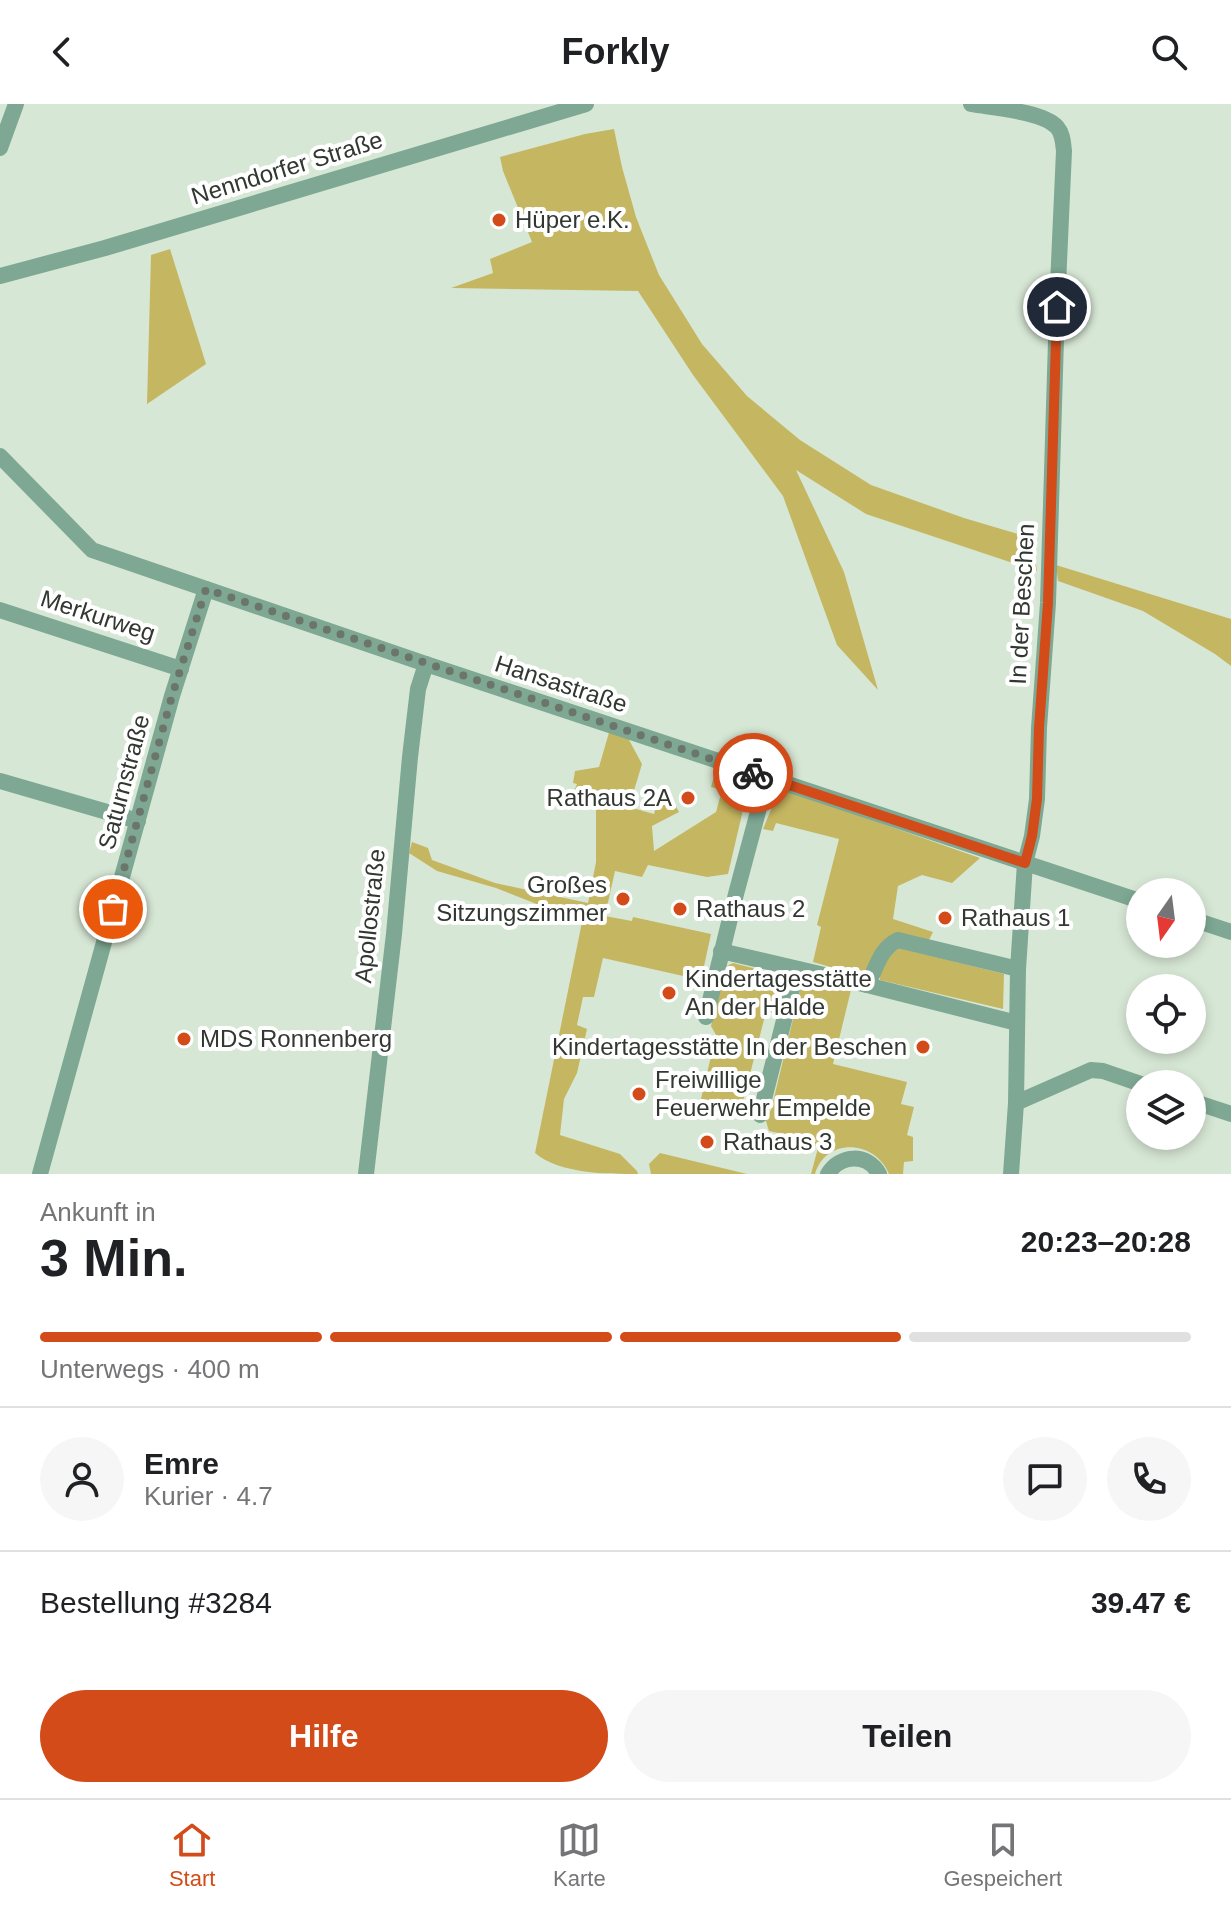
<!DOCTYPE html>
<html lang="de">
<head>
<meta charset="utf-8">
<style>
  :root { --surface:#fff; --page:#f6f6f6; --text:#202124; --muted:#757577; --line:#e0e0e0; --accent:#d24b19 }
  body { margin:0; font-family:Arial,sans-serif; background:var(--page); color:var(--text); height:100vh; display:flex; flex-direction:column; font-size:30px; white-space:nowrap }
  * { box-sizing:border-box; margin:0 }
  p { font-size:26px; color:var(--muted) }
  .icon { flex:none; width:44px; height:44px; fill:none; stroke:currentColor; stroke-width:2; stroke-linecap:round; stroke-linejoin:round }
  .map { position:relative; height:1070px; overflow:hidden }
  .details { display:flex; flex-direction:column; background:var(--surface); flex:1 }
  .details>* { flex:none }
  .needle { width:52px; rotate:194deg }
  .tools { position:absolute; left:1126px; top:774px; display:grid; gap:16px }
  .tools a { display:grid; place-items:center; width:80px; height:80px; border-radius:50%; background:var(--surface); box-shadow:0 4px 12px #0003; font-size:40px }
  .pin { position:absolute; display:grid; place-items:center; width:68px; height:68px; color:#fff; margin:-34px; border:4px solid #fff; border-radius:50%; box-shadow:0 2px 8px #0007 }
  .courier { position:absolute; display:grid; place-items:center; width:80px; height:80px; margin:-40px; border:6px solid #d24b19; border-radius:50%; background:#fff; color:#222; box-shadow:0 2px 10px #0007 }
  .summary em { font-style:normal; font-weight:700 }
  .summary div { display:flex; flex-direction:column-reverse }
  .summary { display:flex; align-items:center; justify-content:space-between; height:136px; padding:0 40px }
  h1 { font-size:52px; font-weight:700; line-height:60px }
  .bar { display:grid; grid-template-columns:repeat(4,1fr); gap:12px 8px; align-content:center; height:96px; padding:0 40px }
  .bar i { height:10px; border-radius:6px; background:var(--line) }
  .bar .active { background:var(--accent) }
  .bar p { grid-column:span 4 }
  .line { display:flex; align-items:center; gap:20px; padding:0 40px; border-top:2px solid var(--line) }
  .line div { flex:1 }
  .round { display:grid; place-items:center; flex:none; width:84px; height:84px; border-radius:42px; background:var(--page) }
  .button { display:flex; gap:16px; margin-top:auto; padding:16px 40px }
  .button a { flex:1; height:92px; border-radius:48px; background:var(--accent); color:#fff; font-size:32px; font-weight:700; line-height:92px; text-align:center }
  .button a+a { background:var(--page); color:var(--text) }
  header { display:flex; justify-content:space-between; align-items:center; height:104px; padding:0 40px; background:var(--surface); font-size:36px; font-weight:700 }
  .menu { display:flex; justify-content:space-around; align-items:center; height:112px; border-top:2px solid var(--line); background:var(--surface); font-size:22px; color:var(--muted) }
  .menu a { display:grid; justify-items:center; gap:4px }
  .menu .active { color:var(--accent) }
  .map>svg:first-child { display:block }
  .green { fill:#c5b762 }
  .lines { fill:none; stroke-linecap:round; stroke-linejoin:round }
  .minor { stroke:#7ea893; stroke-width:16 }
  .done { stroke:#6c756a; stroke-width:8; stroke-dasharray:0 14.4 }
  .route { stroke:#d24b19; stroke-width:10 }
  .poi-dot { fill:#d24b19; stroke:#fff; stroke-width:3 }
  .labels { text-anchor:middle; stroke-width:8; stroke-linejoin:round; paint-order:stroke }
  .street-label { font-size:24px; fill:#323831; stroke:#fff }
  .poi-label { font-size:24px; fill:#323831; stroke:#fff; text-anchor:start }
</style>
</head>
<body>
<header><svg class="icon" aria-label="back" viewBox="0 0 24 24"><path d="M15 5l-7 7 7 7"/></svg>Forkly<svg class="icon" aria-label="search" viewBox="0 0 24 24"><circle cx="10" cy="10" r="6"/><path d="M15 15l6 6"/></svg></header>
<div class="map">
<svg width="1231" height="1070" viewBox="0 0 1231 1070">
  <rect width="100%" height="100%" fill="#d7e7d5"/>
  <g class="green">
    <path d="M614,25L622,63L636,113L659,171L702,240L747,292L800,336L871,381L964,414L1032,434L1037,467L866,410L796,366L844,468L878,586L837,541L783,392L693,271L638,187L451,184L493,169L490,155L532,138L503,67L500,53L585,30Z"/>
    <path d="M170,145L206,260L147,300L151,151Z"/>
    <path d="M1056,461L1231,515V562L1215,550L1143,507L1058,477Z"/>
    <path d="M610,625L628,634L642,660L629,703L654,710L660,689L673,697L679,708L652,722L654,747L716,708L722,686L711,683L716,665L741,675L747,689L728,770L707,773L648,761L642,773L615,767L605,812L632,817L633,813L711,830L701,876L603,854L594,893H583L577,921L587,925L577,969L564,995L560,1031L620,1050L637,1067L638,1070C607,1070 560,1070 535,1049L582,818L496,784L437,767L409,749L412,738L428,744L432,756L495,779L588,799L596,758V702L573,690L577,680L573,679L575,667L599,663Z"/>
    <path d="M780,684L980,754L952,779L922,771L898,782L893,815L933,828L928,838L896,830L862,872L813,858L821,823L817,821L839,735L776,719L773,727L763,725Z"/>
    <path d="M900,844L1004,870L1003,905L880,876C878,859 887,852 900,844Z"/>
    <path d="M733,859L785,872L778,910L766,908L741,1005L701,995L716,931L711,922L725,863Z"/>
    <path d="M808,876L851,886L833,960L907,978L901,1000L914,1003L907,1031L913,1033V1057L904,1058L903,1070H889C875,1036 826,1033 815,1070H811L818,1044L813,1042L814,1037L769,1027L765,1014L771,1006L801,882Z"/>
    <path d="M660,1049L747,1070H651L649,1060Z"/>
  </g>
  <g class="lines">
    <g class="minor">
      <path d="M971,0C992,4 1042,7 1057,23C1063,30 1063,39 1064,47L1057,203L1048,499L1039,624L1037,695L1032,732L1025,759L1018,865L1016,999L1011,1070"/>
      <path d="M0,44L16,0"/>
      <path d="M0,172L105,144L586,0"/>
      <path d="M0,352L92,446L426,560L1140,797"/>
      <path d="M0,506L181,565"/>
      <path d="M0,677L138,717"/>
      <path d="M1192,815L1231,828"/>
      <path d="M721,847L867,881L1017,919"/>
      <path d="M867,881C877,864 879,845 898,836L1018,865"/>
      <path d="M706,913L736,790L767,674"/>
      <path d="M1192,997L1231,1010"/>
      <path d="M1016,999L1091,966L1103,967L1141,980"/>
      <path d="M760,1011L797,865"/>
      <path d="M40,1070L172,592L206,485"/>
      <path d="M366,1070L394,830L410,653L418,585L426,560"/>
      <path d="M828,1070C840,1050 868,1049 879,1070"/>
    </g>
  </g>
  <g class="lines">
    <path class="done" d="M113,805L172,592L206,485L753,669"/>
    <path class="route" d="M753,669L1025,759L1032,732L1037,695L1039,624L1048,499L1057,203"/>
  </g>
  <g class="poi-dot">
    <circle cx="499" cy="116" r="8"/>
    <circle cx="688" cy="694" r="8"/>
    <circle cx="623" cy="795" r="8"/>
    <circle cx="680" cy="805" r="8"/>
    <circle cx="945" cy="814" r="8"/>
    <circle cx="669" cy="889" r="8"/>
    <circle cx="184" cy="935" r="8"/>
    <circle cx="923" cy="943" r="8"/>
    <circle cx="639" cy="990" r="8"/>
    <circle cx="707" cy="1038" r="8"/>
  </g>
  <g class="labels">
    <g class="street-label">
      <text transform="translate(287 64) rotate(-17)" y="8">Nenndorfer Straße</text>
      <text transform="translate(1022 500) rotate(-87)" y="8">In der Beschen</text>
      <text transform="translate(98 512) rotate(18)" y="8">Merkurweg</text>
      <text transform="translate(561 580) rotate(18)" y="8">Hansastraße</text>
      <text transform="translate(124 678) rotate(-75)" y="8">Saturnstraße</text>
      <text transform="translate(370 812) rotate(-84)" y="8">Apollostraße</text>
    </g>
    <g class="poi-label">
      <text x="515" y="124">Hüper e.K.</text>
      <text x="672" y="702" text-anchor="end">Rathaus 2A</text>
      <text x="607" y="789" text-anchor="end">Großes<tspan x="607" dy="28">Sitzungszimmer</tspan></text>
      <text x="696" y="813">Rathaus 2</text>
      <text x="961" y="822">Rathaus 1</text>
      <text x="685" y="883">Kindertagesstätte<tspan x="685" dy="28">An der Halde</tspan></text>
      <text x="200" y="943">MDS Ronnenberg</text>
      <text x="907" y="951" text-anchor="end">Kindertagesstätte In der Beschen</text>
      <text x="655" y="984">Freiwillige<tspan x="655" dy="28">Feuerwehr Empelde</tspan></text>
      <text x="723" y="1046">Rathaus 3</text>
    </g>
  </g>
</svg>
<div class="tools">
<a><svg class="needle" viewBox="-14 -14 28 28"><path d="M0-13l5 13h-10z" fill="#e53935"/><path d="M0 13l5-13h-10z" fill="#757577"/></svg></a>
<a><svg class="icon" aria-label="locate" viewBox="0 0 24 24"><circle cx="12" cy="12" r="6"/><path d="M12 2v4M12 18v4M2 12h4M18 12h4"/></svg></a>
<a><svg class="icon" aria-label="layers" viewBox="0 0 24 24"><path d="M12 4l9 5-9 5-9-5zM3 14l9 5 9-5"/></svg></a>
</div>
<div class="pin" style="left:113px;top:805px;background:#ea580c"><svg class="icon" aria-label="bag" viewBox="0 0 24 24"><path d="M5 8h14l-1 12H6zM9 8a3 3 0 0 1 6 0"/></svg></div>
<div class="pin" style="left:1057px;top:203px;background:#1f2937"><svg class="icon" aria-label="home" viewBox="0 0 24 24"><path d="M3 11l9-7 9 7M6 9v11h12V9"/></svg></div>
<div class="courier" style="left:753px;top:669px"><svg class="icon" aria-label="bike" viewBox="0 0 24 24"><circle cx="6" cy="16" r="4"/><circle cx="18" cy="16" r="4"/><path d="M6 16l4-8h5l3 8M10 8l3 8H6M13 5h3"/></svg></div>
</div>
<section class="details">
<div class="summary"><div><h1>3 Min.</h1><p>Ankunft in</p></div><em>20:23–20:28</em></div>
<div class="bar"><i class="active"></i><i class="active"></i><i class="active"></i><i></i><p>Unterwegs · 400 m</p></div>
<div class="line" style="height:144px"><a class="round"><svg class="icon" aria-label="person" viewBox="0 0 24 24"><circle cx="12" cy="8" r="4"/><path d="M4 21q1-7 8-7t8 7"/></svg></a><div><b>Emre</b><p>Kurier · 4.7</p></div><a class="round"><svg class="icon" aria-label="chat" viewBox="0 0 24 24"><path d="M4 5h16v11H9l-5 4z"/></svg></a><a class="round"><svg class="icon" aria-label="phone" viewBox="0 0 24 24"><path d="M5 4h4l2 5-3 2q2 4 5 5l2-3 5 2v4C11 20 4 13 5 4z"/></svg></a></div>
<div class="line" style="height:104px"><div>Bestellung #3284</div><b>39.47 €</b></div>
<div class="button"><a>Hilfe</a><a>Teilen</a></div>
</section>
<nav class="menu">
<a class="active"><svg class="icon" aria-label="home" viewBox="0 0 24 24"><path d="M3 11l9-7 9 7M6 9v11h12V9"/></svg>Start</a>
<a><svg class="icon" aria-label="map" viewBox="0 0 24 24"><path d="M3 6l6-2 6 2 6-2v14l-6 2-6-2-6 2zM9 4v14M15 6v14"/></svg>Karte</a>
<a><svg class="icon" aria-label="saved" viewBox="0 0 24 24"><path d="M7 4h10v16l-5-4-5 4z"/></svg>Gespeichert</a>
</nav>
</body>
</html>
